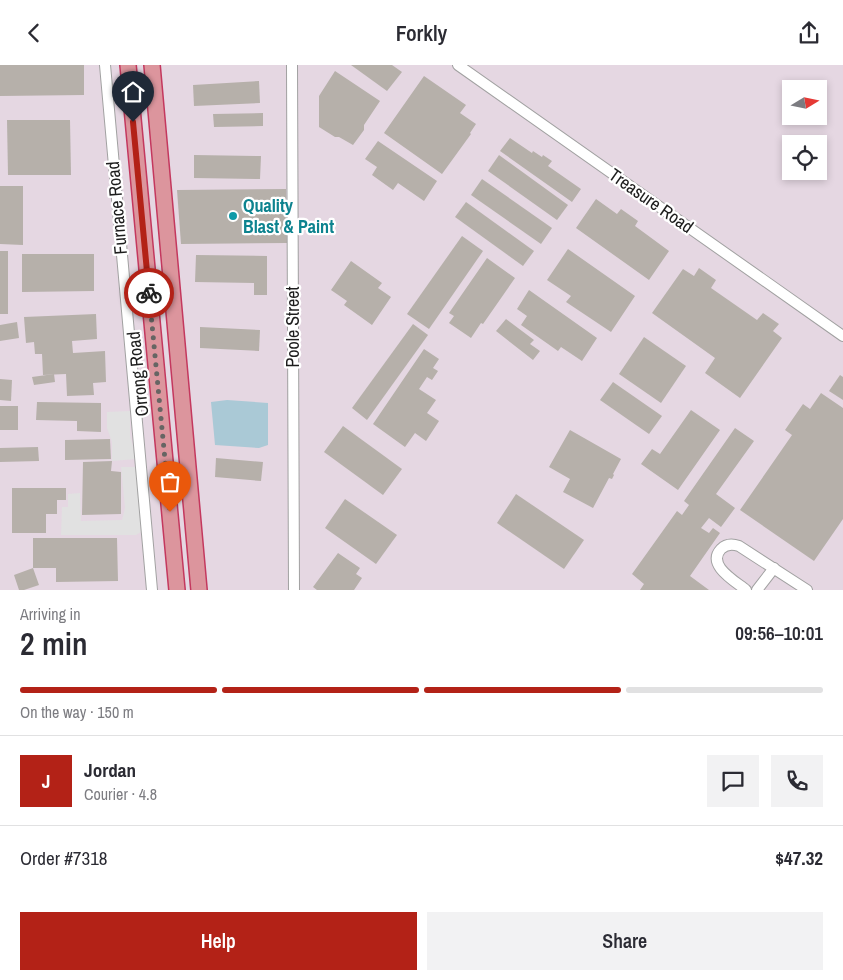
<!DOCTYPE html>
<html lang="en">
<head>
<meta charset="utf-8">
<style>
  :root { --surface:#fff; --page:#f2f2f3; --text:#2b2b33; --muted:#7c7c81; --line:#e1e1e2; --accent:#b32217 }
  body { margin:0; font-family:"Archivo Narrow",sans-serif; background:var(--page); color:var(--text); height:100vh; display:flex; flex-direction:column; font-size:19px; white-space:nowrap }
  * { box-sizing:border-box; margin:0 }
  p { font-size:16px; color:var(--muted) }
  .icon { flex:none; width:28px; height:28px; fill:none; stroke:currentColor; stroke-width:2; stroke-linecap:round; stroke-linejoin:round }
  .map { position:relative; height:525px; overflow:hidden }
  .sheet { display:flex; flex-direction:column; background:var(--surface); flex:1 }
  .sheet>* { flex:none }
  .needle { width:32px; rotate:80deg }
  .controls { position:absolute; left:782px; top:15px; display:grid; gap:10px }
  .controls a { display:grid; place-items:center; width:45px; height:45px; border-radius:0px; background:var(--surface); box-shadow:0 2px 8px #0003; font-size:25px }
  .pin { position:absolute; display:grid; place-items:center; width:42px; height:42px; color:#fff; margin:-51px -21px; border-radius:50% 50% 50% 0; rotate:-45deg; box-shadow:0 0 5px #0007 }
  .pin .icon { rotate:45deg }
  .courier { position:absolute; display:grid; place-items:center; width:50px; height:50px; margin:-25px; border:4px solid #b32217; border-radius:50%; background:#fff; color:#222; box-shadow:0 1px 6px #0007 }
  .summary em { font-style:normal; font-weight:600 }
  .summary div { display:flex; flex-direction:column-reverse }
  .summary { display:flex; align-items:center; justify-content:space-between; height:85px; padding:0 20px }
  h1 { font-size:32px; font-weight:600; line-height:38px }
  .bar { display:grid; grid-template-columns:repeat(4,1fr); gap:8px 5px; align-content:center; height:60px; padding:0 20px }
  .bar i { height:6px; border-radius:4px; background:var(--line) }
  .bar .selected { background:var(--accent) }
  .bar p { grid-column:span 4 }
  .line { display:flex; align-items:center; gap:12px; padding:0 20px; border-top:1px solid var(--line) }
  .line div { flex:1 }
  .round { display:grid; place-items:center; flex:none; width:52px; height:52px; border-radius:0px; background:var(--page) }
  .action { display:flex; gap:10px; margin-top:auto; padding:10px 20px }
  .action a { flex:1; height:58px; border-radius:0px; background:var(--accent); color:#fff; font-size:20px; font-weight:600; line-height:58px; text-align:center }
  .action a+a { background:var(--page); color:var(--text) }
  header { display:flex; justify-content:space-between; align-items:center; height:65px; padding:0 20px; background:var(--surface); font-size:22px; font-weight:600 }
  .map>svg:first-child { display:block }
  .industrial { fill:#e5d7e2; fill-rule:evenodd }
  .parking { fill:#e1e1e1 }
  .water { fill:#aac9d6 }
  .building { fill:#b6b0aa }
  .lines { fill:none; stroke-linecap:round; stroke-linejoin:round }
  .minor-casing { stroke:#a1a1a1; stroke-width:12 }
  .highway-casing { stroke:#c4385e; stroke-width:18 }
  .minor { stroke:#fff; stroke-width:10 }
  .highway { stroke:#dc959d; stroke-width:15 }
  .done { stroke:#666563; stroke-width:5; stroke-dasharray:0 9 }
  .route { stroke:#b32217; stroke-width:6 }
  .culture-dot { fill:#0f9aa8; stroke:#fff; stroke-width:2 }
  .labels { text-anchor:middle; stroke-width:4.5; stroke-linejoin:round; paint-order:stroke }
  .street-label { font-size:18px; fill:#1d1d1d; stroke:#fff }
  .culture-label { font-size:18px; font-weight:bold; fill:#0d838f; stroke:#fff; text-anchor:start }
</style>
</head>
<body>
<header><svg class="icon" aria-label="back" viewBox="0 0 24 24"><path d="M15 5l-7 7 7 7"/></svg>Forkly<svg class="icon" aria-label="share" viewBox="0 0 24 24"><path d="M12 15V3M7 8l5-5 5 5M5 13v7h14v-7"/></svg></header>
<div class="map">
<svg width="843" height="525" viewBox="0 0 843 525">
  <rect width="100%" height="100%" fill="#edebe4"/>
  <path class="industrial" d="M0,0H843V525H0ZM791,24H819V51H791ZM791,79H819V106H791Z"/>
  <g class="parking">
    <path d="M130,346V370L136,394L112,396V377L107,363V347Z"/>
    <path d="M121,402H136L141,467L136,470H61L62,442H68V429L80,428L81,456L122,455L125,443Z"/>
  </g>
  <path class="water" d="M227,335L268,338V380L259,383L215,380L211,337Z"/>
  <g class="building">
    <path d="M0,0H84V30L0,31Z"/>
    <path d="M351,0H392L402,7L387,26Z"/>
    <path d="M335,6L380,36L364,60V65L353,80L339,72H335L319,62V31Z"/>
    <path d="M424,11L466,40L460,48L476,59L470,68L471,69L442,109L384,68Z"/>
    <path d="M259,16L260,38L194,41L193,20Z"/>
    <path d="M263,48V61L214,62L213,49Z"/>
    <path d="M7,55H70L71,110H8Z"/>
    <path d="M510,73L532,88L533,86L542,92L543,90L552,96L548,101L581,124L572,137L500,86Z"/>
    <path d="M378,76L437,116L424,136L398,118L393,125L372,110L377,102L365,94Z"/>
    <path d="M194,90L261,91L260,114L194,113Z"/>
    <path d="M499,90L568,140L557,155L488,106Z"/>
    <path d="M482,114L552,163L541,179L471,130Z"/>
    <path d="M0,121H23V180L0,179Z"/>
    <path d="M286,124L287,178L181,179L177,125Z"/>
    <path d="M596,134L617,149L621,144L638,156L635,161L669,186L649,215L576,163Z"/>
    <path d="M466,137L534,186L523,201L455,152Z"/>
    <path d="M462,171L483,186L429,264L407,249Z"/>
    <path d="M568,184L635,231L611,267L566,237L571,231L547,215Z"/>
    <rect x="0" y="186" width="8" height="63"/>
    <path d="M22,189H94V226L22,227Z"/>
    <path d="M196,190L267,191V230H254V218L195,217Z"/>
    <path d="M487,193L515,213L483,259L481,258L471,273L449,258L454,251L449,248Z"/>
    <path d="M351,196L382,218L378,223L391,232L372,260L344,240L347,236L331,225Z"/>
    <path d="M699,203L716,215L711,223L757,255L763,248L779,259L773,266L782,273L740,333L705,308L715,293L652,248L683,204L694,211Z"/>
    <path d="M529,225L597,273L582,296L561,282L558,286L521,260L527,251L517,244Z"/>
    <path d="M96,249L97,274L72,276L73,288L105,286L106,317L93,318L94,330L67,331L66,309L43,310L42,289H35L34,277L26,278L24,252Z"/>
    <path d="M506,254L534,275L530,279L540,286L533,295L496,266Z"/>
    <path d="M17,257L19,273L0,276V260Z"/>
    <path d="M413,259L428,270L367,355L352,343Z"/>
    <path d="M200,262L260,265L259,286L200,283Z"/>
    <path d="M644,272L686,301L661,338L619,309Z"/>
    <path d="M424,284L439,294L433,303L438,306L432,315L427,312L419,324L436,335L427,348L439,356L426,376L415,368L405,382L373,359Z"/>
    <path d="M54,309L55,317L34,320L32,312Z"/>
    <path d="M840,310L843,312V335L829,326Z"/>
    <path d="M0,314L12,315L11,336L0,335Z"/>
    <path d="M613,317L662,351L649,369L600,335Z"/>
    <path d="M821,328L843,343V454L814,496L740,445L792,370L785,365L803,339L810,344Z"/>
    <path d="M37,337L101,338V367L77,366V356L36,355Z"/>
    <rect x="0" y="341" width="18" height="24"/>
    <path d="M691,345L720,365L678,425L641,399L652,384L660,389Z"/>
    <path d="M343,361L402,404L383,430L324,387Z"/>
    <path d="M735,363L754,376L716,429L735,443L721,462L709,453L701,463L709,468L713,463L720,468L690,511L709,525H640L644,519L632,509L677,446L682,450L689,440L684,436Z"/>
    <path d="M570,365L621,394L613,409L614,410L612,414L609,413L593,443L563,427L570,414L549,402Z"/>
    <path d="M110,374L111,394L65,395V375Z"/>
    <path d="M38,382L39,396L0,397V383Z"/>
    <path d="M216,393L263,397L261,416L215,412Z"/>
    <path d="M112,396L111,406L121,407V449L82,450L83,397Z"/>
    <path d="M12,423H66V435H57V449H46V468H12Z"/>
    <path d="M516,429L584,475L564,504L497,458Z"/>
    <path d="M345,434L397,470L376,499L325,463Z"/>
    <path d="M33,473H117L118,516L56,517V503H33L39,520L24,525H19L14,510L33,503Z"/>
    <path d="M338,488L360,503L356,509L362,513L354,525H317L313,522Z"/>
  </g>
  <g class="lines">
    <g class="minor-casing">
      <g id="minor">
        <path d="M105,0L152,525"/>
        <path d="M292,0L294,525"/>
        <path d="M458,0L843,271"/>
        <path d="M746,525C735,516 706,500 721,484C726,479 733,479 739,481L807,525"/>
        <path d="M757,525L774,503"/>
      </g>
    </g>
    <g class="highway-casing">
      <g id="highway">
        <path d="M128,0L177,525"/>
        <path d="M152,0L199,525"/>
      </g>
    </g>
    <use href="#minor" class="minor"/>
    <use href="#highway" class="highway"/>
  </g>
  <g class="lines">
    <path class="done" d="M149,228L170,447"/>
    <path class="route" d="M133,57L149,228"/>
  </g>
  <circle class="culture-dot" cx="233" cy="151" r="5"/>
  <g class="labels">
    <g class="street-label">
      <text transform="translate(651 136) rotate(35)" y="6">Treasure Road</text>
      <text transform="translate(117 143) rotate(-95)" y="6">Furnace Road</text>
      <text transform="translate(293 262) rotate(-90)" y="6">Poole Street</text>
      <text transform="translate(138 309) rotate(-96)" y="6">Orrong Road</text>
    </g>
    <g class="culture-label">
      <text x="243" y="147">Quality<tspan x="243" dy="21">Blast &amp; Paint</tspan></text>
    </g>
  </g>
</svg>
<div class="controls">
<a><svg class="needle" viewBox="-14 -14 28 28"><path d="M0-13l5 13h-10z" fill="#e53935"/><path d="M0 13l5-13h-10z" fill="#7c7c81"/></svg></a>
<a><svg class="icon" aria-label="locate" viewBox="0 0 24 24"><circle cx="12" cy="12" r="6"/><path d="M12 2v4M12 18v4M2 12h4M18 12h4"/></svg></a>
</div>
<div class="pin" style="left:170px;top:447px;background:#ea580c"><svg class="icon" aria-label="bag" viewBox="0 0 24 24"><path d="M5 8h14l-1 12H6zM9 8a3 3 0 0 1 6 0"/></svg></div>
<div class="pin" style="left:133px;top:57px;background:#1f2937"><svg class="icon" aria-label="home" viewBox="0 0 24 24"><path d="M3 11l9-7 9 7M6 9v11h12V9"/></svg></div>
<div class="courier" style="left:149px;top:228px"><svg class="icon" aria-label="bike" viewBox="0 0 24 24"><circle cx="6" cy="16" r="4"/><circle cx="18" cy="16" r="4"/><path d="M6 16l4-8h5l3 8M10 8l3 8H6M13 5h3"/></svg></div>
</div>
<section class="sheet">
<div class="summary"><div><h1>2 min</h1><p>Arriving in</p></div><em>09:56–10:01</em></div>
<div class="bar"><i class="selected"></i><i class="selected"></i><i class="selected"></i><i></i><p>On the way · 150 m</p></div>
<div class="line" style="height:90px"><b class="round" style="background:var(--accent);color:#fff">J</b><div><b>Jordan</b><p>Courier · 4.8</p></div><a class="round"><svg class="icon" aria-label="chat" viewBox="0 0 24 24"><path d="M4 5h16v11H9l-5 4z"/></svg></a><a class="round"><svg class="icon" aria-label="phone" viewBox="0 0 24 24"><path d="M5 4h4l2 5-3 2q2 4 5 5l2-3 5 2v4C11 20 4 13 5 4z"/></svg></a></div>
<div class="line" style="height:65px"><div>Order #7318</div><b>$47.32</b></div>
<div class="action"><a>Help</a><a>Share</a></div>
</section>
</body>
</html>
